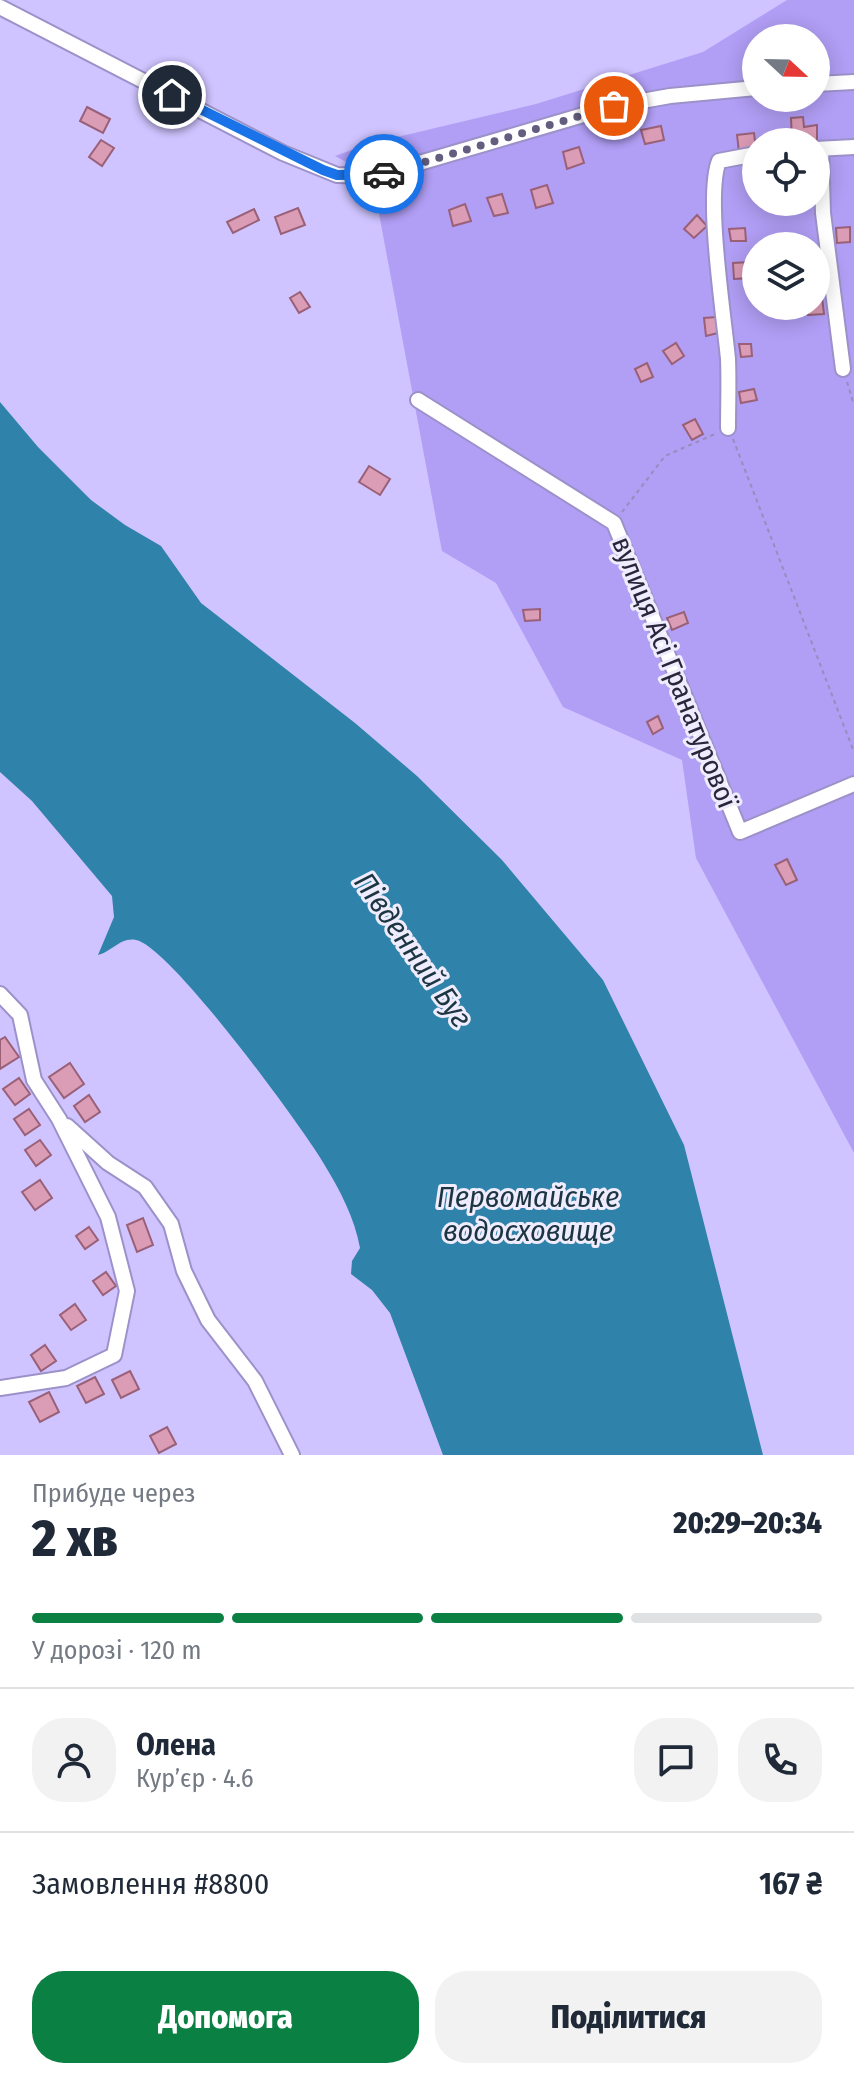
<!DOCTYPE html>
<html lang="uk">
<head>
<meta charset="utf-8">
<style>
  :root { --surface:#fff; --page:#f2f2f3; --text:#1f2937; --muted:#747a83; --line:#e0e1e3; --accent:#0b8043 }
  body { margin:0; font-family:"Fira Sans Condensed",sans-serif; background:var(--page); color:var(--text); height:100vh; display:flex; flex-direction:column; font-size:30px; white-space:nowrap }
  * { box-sizing:border-box; margin:0 }
  p { font-size:26px; color:var(--muted) }
  .icon { flex:none; width:44px; height:44px; fill:none; stroke:currentColor; stroke-width:2; stroke-linecap:round; stroke-linejoin:round }
  .map { position:relative; height:1455px; overflow:hidden }
  .details { display:flex; flex-direction:column; background:var(--surface); flex:1 }
  .details>* { flex:none }
  .needle { width:52px; rotate:112deg }
  .fabs { position:absolute; left:742px; top:24px; display:grid; gap:16px }
  .fabs a { display:grid; place-items:center; width:88px; height:88px; border-radius:50%; background:var(--surface); box-shadow:0 4px 20px #0003; font-size:40px }
  .pin { position:absolute; display:grid; place-items:center; width:68px; height:68px; color:#fff; margin:-34px; border:4px solid #fff; border-radius:50%; box-shadow:0 2px 8px #0007 }
  .courier { position:absolute; display:grid; place-items:center; width:80px; height:80px; margin:-40px; border:6px solid #1a73e8; border-radius:50%; background:#fff; color:#222; box-shadow:0 2px 10px #0007 }
  .summary em { font-style:normal; font-weight:800 }
  .summary div { display:flex; flex-direction:column-reverse }
  .summary { display:flex; align-items:center; justify-content:space-between; height:136px; padding:0 32px }
  h1 { font-size:52px; font-weight:800; line-height:60px }
  .bar { display:grid; grid-template-columns:repeat(4,1fr); gap:12px 8px; align-content:center; height:96px; padding:0 32px }
  .bar i { height:10px; border-radius:6px; background:var(--line) }
  .bar .active { background:var(--accent) }
  .bar p { grid-column:span 4 }
  .line { display:flex; align-items:center; gap:20px; padding:0 32px; border-top:2px solid var(--line) }
  .line div { flex:1 }
  .round { display:grid; place-items:center; flex:none; width:84px; height:84px; border-radius:32px; background:var(--page) }
  .primary-button { display:flex; gap:16px; margin-top:auto; padding:16px 32px }
  .primary-button a { flex:1; height:92px; border-radius:32px; background:var(--accent); color:#fff; font-size:32px; font-weight:800; line-height:92px; text-align:center }
  .primary-button a+a { background:var(--page); color:var(--text) }
  .map>svg:first-child { display:block }
  .green { fill:#b19ef5; fill-rule:evenodd }
  .water { fill:#2f82a9 }
  .building { fill:#db9cb5; stroke:#996078; stroke-width:2 }
  .lines { fill:none; stroke-linecap:round; stroke-linejoin:round }
  .minor-casing { stroke:#9c91c9; stroke-width:18 }
  .path { stroke:#958dbb; stroke-width:2; stroke-dasharray:4 4; stroke-linecap:butt }
  .minor { stroke:#fff; stroke-width:14 }
  .done { stroke:#635d80; stroke-width:8; stroke-dasharray:0 14.4 }
  .route { stroke:#1a73e8; stroke-width:10 }
  .labels { text-anchor:middle; stroke-width:6; stroke-linejoin:round; paint-order:stroke }
  .street-label { font-size:28px; fill:#29253b; stroke:#efecfe }
  .water-label { font-size:30px; font-style:italic; fill:#1c3542; stroke:#efecfe }
</style>
</head>
<body>
<div class="map">
<svg width="854" height="1455" viewBox="0 0 854 1455">
  <rect width="100%" height="100%" fill="#cfc4ff"/>
  <path class="green" d="M787,0H854V1153L696,858L682,760L563,707L496,583L442,551L372,176L335,156L368,144L536,104L703,52ZM756,38H816V98H756ZM756,142H816V202H756ZM756,246H816V306H756Z"/>
  <path class="water" d="M0,402L38,447L91,500L125,525L161,546L201,603L355,723L417,776L502,860L603,980L684,1145L763,1455H443L390,1313L372,1290L351,1274L352,1261L360,1248C355,1219 340,1190 324,1164C303,1128 170,946 136,940C120,937 112,952 98,955L114,917L112,896L32,801L0,772Z"/>
  <g class="building">
    <path d="M87,107L110,119L103,133L80,121Z"/>
    <path d="M803,117L804,127L817,125V144L792,142L791,118Z"/>
    <path d="M661,126L664,140L645,144L641,130Z"/>
    <path d="M754,133L756,150L739,152L737,135Z"/>
    <path d="M101,140L114,148L102,166L89,157Z"/>
    <path d="M579,147L584,163L567,169L563,152Z"/>
    <path d="M547,185L553,203L536,208L531,190Z"/>
    <path d="M502,194L508,213L494,216L487,198Z"/>
    <path d="M465,204L471,221L453,226L449,210Z"/>
    <path d="M298,208L305,225L281,234L275,217Z"/>
    <path d="M254,209L259,220L233,233L227,222Z"/>
    <path d="M697,215L707,226L694,238L684,229Z"/>
    <path d="M850,227V242L837,243L836,228Z"/>
    <path d="M745,228L746,241H731L729,229Z"/>
    <path d="M750,262L751,278L734,279L733,263Z"/>
    <path d="M300,292L310,307L299,313L290,298Z"/>
    <path d="M816,297H822L824,314L808,315L807,306H816Z"/>
    <path d="M716,317L718,333L706,336L704,318Z"/>
    <path d="M676,343L684,356L672,364L663,351Z"/>
    <path d="M739,344H751L752,356L741,357Z"/>
    <path d="M647,363L653,377L641,382L635,369Z"/>
    <path d="M754,389L757,400L741,403L739,392Z"/>
    <path d="M695,419L703,434L692,440L683,425Z"/>
    <path d="M369,466L390,479L380,495L359,482Z"/>
    <path d="M540,609V620L525,621L523,610Z"/>
    <path d="M684,612L688,623L672,630L667,618Z"/>
    <path d="M658,716L663,728L653,734L647,722Z"/>
    <path d="M787,859L797,880L786,885L775,865Z"/>
    <path d="M5,1037L19,1057L0,1069V1040Z"/>
    <path d="M70,1063L84,1084L64,1098L49,1077Z"/>
    <path d="M19,1078L30,1094L15,1105L3,1089Z"/>
    <path d="M89,1095L100,1112L85,1122L74,1106Z"/>
    <path d="M29,1109L40,1125L25,1135L14,1119Z"/>
    <path d="M40,1140L51,1155L36,1166L25,1150Z"/>
    <path d="M40,1180L52,1198L35,1210L22,1192Z"/>
    <path d="M143,1218L153,1245L137,1252L127,1225Z"/>
    <path d="M89,1227L98,1240L85,1249L76,1236Z"/>
    <path d="M106,1272L116,1286L103,1295L93,1281Z"/>
    <path d="M75,1304L86,1320L71,1330L60,1315Z"/>
    <path d="M45,1345L56,1361L41,1371L31,1355Z"/>
    <path d="M130,1371L139,1389L121,1398L112,1380Z"/>
    <path d="M95,1377L104,1394L86,1403L77,1386Z"/>
    <path d="M49,1392L59,1412L40,1422L29,1402Z"/>
    <path d="M167,1427L176,1444L159,1453L150,1436Z"/>
  </g>
  <g class="lines">
    <g class="minor-casing">
      <g id="minor">
        <path d="M0,7L283,153L337,175L375,176L614,106L670,96L756,88"/>
        <path d="M816,84L854,82"/>
        <path d="M816,149L854,147"/>
        <path d="M821,149L823,213L843,369"/>
        <path d="M418,400L614,523L740,832L854,784"/>
        <path d="M728,428C728,405 729,382 728,359C724,316 705,195 719,161L756,154"/>
        <path d="M0,994L20,1015L34,1080L59,1119L108,1217L127,1291L114,1355L66,1378L0,1388"/>
        <path d="M67,1126L108,1163L145,1187L171,1224L184,1271L208,1320L255,1381L292,1455"/>
      </g>
    </g>
    <g class="path">
      <path d="M847,382L854,405"/>
      <path d="M733,439L854,752"/>
      <path d="M622,512L665,456L715,434"/>
    </g>
    <use href="#minor" class="minor"/>
  </g>
  <g class="lines">
    <path class="done" d="M384,174L614,106"/>
    <path class="route" d="M172,95L323,170L337,175L384,174"/>
  </g>
  <g class="labels">
    <g class="street-label">
      <text transform="translate(675 672) rotate(68)" y="10">вулиця Асі Гранатурової</text>
    </g>
    <g class="water-label">
      <text transform="translate(413 950) rotate(55)" y="10">Південний Буг</text>
      <text x="528" y="1207">Первомайське<tspan x="528" dy="34">водосховище</tspan></text>
    </g>
  </g>
</svg>
<div class="fabs">
<a><svg class="needle" viewBox="-14 -14 28 28"><path d="M0-13l5 13h-10z" fill="#e53935"/><path d="M0 13l5-13h-10z" fill="#747a83"/></svg></a>
<a><svg class="icon" aria-label="locate" viewBox="0 0 24 24"><circle cx="12" cy="12" r="6"/><path d="M12 2v4M12 18v4M2 12h4M18 12h4"/></svg></a>
<a><svg class="icon" aria-label="layers" viewBox="0 0 24 24"><path d="M12 4l9 5-9 5-9-5zM3 14l9 5 9-5"/></svg></a>
</div>
<div class="pin" style="left:614px;top:106px;background:#ea580c"><svg class="icon" aria-label="bag" viewBox="0 0 24 24"><path d="M5 8h14l-1 12H6zM9 8a3 3 0 0 1 6 0"/></svg></div>
<div class="pin" style="left:172px;top:95px;background:#1f2937"><svg class="icon" aria-label="home" viewBox="0 0 24 24"><path d="M3 11l9-7 9 7M6 9v11h12V9"/></svg></div>
<div class="courier" style="left:384px;top:174px"><svg class="icon" aria-label="car" viewBox="0 0 24 24"><path d="M5 17H2v-5l4-1 3-4h7l3 4 3 1v5h-3M9 17h6M6 11h13"/><circle cx="7" cy="17" r="2"/><circle cx="17" cy="17" r="2"/></svg></div>
</div>
<section class="details">
<div class="summary"><div><h1>2 хв</h1><p>Прибуде через</p></div><em>20:29–20:34</em></div>
<div class="bar"><i class="active"></i><i class="active"></i><i class="active"></i><i></i><p>У дорозі · 120 m</p></div>
<div class="line" style="height:144px"><a class="round"><svg class="icon" aria-label="person" viewBox="0 0 24 24"><circle cx="12" cy="8" r="4"/><path d="M4 21q1-7 8-7t8 7"/></svg></a><div><b>Олена</b><p>Кур’єр · 4.6</p></div><a class="round"><svg class="icon" aria-label="chat" viewBox="0 0 24 24"><path d="M4 5h16v11H9l-5 4z"/></svg></a><a class="round"><svg class="icon" aria-label="phone" viewBox="0 0 24 24"><path d="M5 4h4l2 5-3 2q2 4 5 5l2-3 5 2v4C11 20 4 13 5 4z"/></svg></a></div>
<div class="line" style="height:104px"><div>Замовлення #8800</div><b>167 ₴</b></div>
<div class="primary-button"><a>Допомога</a><a>Поділитися</a></div>
</section>
</body>
</html>
